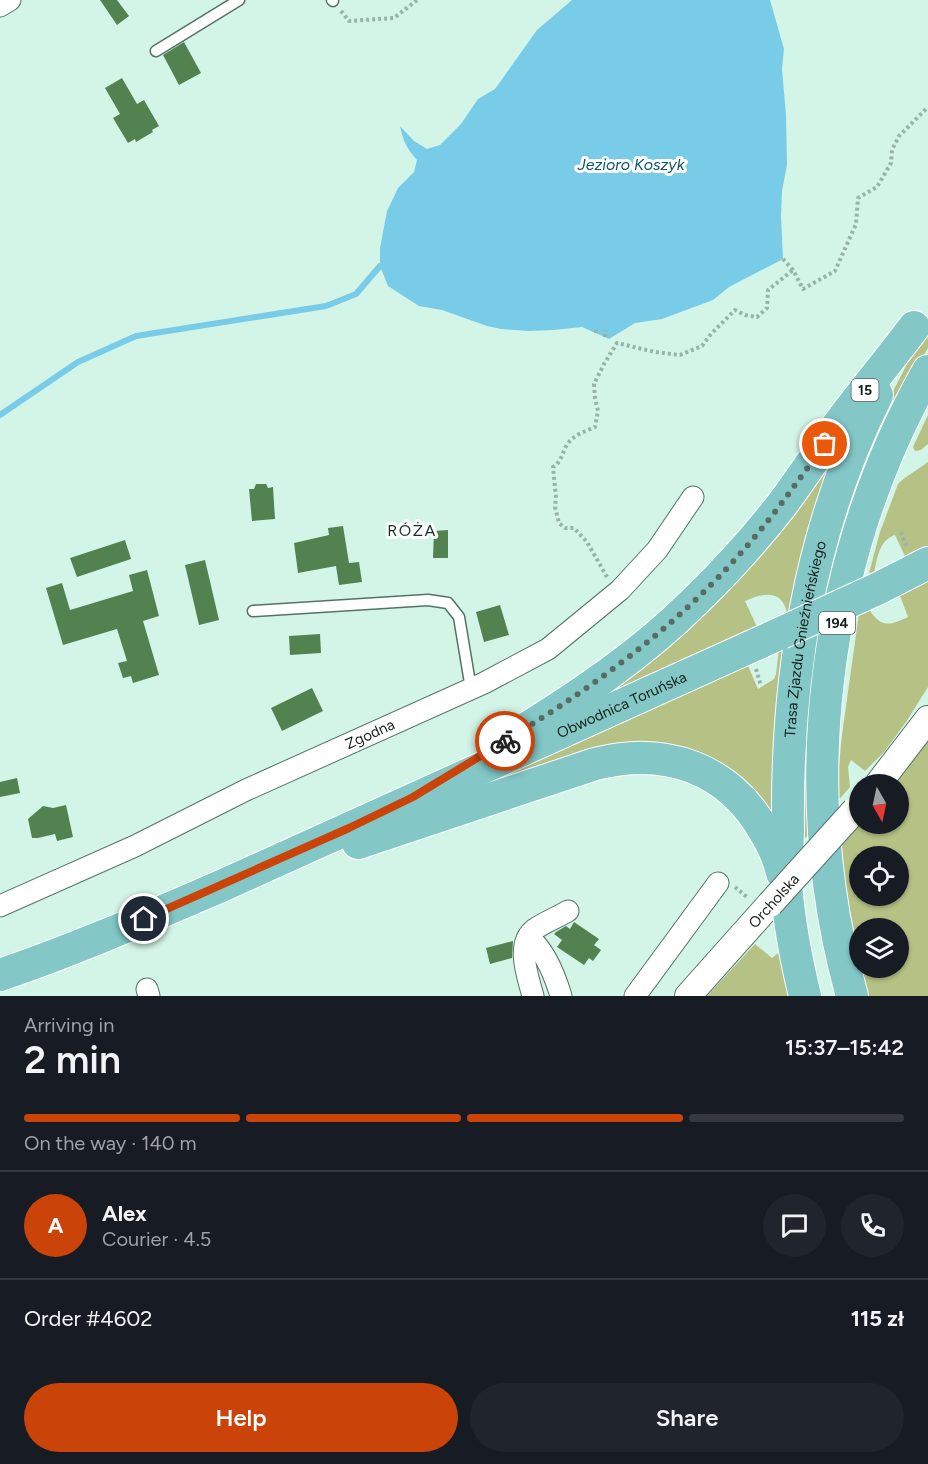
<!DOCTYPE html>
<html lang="en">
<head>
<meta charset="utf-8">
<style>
  :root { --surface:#171b24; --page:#20242c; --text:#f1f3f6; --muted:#9ea1a6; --line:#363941; --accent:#ca4409 }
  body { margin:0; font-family:Figtree,sans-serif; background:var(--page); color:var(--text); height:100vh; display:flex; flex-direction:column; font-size:22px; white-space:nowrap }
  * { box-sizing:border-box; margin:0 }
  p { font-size:20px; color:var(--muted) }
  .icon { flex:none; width:33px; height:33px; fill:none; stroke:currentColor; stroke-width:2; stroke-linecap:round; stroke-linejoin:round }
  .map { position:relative; height:996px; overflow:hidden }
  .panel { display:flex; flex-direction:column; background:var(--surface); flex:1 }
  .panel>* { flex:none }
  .needle { width:39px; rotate:171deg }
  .tools { position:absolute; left:849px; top:774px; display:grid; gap:12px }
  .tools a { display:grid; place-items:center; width:60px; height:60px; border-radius:50%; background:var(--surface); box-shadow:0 2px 4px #0004; font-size:30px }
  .pin { position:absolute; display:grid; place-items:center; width:51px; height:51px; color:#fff; margin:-26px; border:3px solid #fff; border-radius:50%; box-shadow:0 2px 6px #0007 }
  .courier { position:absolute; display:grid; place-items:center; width:60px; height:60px; margin:-30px; border:4px solid #ca4409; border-radius:50%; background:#fff; color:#222; box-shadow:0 2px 8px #0007 }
  .head em { font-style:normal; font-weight:600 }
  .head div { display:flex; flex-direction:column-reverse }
  .head { display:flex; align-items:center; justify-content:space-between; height:102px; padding:0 24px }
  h1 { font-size:39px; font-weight:600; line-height:45px }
  .bar { display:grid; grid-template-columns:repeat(4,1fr); gap:9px 6px; align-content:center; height:72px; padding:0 24px }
  .bar i { height:8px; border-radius:4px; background:var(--line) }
  .bar .on { background:var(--accent) }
  .bar p { grid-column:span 4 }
  .line { display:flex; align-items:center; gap:15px; padding:0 24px; border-top:2px solid var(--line) }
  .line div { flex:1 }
  .round { display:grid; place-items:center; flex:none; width:63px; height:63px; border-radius:32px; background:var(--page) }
  .primary-button { display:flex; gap:12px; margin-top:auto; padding:12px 24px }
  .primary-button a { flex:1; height:69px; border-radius:36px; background:var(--accent); color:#fff; font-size:24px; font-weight:600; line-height:69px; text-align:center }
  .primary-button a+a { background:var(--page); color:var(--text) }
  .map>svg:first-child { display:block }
  .green { fill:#b6c185; fill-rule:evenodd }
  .water { fill:#79cce8 }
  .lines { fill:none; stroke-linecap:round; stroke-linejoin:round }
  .stream { stroke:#79cce8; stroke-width:6 }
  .building { fill:#538251 }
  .service-casing { stroke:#547367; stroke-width:13 }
  .minor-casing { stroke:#547367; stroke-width:23 }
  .tertiary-casing { stroke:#547367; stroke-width:28 }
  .primary-casing { stroke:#fff; stroke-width:34 }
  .path { stroke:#98b3a9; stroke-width:4; stroke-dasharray:3 3; stroke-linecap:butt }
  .service { stroke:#fff; stroke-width:10 }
  .minor { stroke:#fff; stroke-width:21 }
  .tertiary { stroke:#fff; stroke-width:26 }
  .primary { stroke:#83c7c7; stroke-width:32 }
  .tertiary-bridge-casing { stroke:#547367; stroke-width:28; stroke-linecap:butt }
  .primary-bridge-casing { stroke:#fff; stroke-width:34; stroke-linecap:butt }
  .tertiary-bridge { stroke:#fff; stroke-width:26 }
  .primary-bridge { stroke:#83c7c7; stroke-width:32 }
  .done { stroke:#586c64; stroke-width:6; stroke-dasharray:0 10.8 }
  .route { stroke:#ca4409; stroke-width:8 }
  .labels { text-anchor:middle; stroke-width:6; stroke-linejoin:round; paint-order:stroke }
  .shield { fill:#fff; stroke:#5b6461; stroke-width:1.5 }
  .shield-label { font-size:14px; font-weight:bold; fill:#15221d }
  .street-label { font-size:15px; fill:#15221d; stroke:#fff }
  .water-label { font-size:16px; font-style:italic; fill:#0d5468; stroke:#fff }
  .neighbourhood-label { font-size:16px; letter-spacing:1.5px; fill:#163329; stroke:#fff }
</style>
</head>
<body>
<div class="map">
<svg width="928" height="996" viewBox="0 0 928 996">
  <rect width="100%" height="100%" fill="#d3f5e8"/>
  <g class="green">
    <path d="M928,328V348L917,367L830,594L819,599L838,528L886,405L908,362Z"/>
    <path d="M928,415V444L921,450L915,451L913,447Z"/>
    <path d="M826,459L833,463L791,612L787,613C782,589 763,593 745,601L758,629L567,713Z"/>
    <path d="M928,462V548L912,555L905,556L895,535C879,540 877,559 874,574L868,577L880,532L898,484L902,480Z"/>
    <path d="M928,578V687L906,722L884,752L865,771L851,760L848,767L850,787L837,802L838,775L842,735L859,613L869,609C881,628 889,626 908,617L899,593Z"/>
    <path d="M822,630L812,830L802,842L801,807L812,635Z"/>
    <path d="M785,647L777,819L702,761L411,812L746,661L758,689L774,679L776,674L779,649Z"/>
    <path d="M928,733V996H868L861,968H898V928H860L859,959L843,872L836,851L859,823L898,824V784H892ZM860,856H898V896H860Z"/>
    <path d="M755,944L772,958L783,949L794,996H707Z"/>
  </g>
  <path class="water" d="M572,0H770L784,49L782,69L786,115L787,165L782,191L781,216L783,259L729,287L713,300L662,319L635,323L609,339L582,327L554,330L528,331L501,329L487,326L442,310L419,306L388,286L380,266V248L387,211L398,188L414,172L417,160C407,149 403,141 400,126L414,141L427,149L440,145L461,124L478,99L495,89L537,30Z"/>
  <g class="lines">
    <path class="stream" d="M0,415L78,362L136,336L326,306L356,294L380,266"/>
  </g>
  <g class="building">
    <path d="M100,0H117L129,16L117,25Z"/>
    <path d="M184,42L201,73L179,85L163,55Z"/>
    <path d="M122,78L137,104L144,100L159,126L152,130L153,132L136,142L135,139L128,143L113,118L120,114L105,88Z"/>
    <path d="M256,484H266L268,488L273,487L275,519L252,521L249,489H254Z"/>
    <path d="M343,526L349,563L359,562L362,582L339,585L336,566L298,573L294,543L329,535L328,528Z"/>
    <path d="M448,530V558H433L434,531Z"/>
    <path d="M125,540L131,559L77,577L70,558Z"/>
    <path d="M205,560L219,620L199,625L185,565Z"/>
    <path d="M147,570L159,616L143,621L159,675L133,683L131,676L123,678L118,663L127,661L117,629L63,645L46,588L62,583L70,610L133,591L129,575Z"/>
    <path d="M500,605L509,635L484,642L476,612Z"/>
    <path d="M320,634L321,653L290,655L289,636Z"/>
    <path d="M312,688L323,711L282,731L271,708Z"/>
    <path d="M17,778L20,793L0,797V782Z"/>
    <path d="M66,805L73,837L57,841L55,834L38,838H32L28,819L43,806L53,808Z"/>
    <path d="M574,922L599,939L594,945L601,950L593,961L589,958L584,965L557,947L562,940L554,934L556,932L566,926L570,929Z"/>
    <path d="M513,941L512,958L490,964L486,948Z"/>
  </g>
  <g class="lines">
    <g class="service-casing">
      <g id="service">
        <path d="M332,0L333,1"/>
        <path d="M156,51L239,0"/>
        <path d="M253,611L428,600L448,603L459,617L471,689"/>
      </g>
    </g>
    <g class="minor-casing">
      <g id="minor">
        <path d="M0,6L10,0"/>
        <path id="s1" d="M0,906L135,846L246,790L484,683L548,649L620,590L657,550L693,497"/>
        <path d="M528,937C545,950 555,976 561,996"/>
        <path d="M147,989L149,996"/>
        <path d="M533,996C528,977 515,944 535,929C545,922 558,917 568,911"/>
        <path d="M635,996L718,883"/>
      </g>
    </g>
    <g class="tertiary-casing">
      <g id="tertiary">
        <path d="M878,784L928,719"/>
        <path d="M688,996L770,904"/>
      </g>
    </g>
    <g class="primary-casing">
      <g id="primary">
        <path d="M877,589L928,563"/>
        <path d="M516,735C579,696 642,654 695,601C726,571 756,538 783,503C803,476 821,448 841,421C865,389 890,359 914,327"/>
        <path d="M358,843L595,764C666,746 730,768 766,834C773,846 779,859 782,873"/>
        <path id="s2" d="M0,975C74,950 147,918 219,887L781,633"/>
        <path id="s3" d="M805,996C796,959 789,923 786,884C785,866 788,848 788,830C786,678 809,531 877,395"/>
        <path d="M852,996C794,788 822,559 928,371"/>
      </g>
    </g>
    <g class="path">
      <path d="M341,11L349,21L394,18L417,0"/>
      <path d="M783,259L793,270L803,289L835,271L856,224L858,198L877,187L891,163L892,150L899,136L928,107"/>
      <path d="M596,330V335"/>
      <path d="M605,337V330"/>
      <path d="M901,532L907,548"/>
      <path d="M607,577L587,542L574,528H565L559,523L555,507L556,498L553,467C563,461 562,450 569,442C576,434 586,431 595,427L598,411L595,398L594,384L604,364L617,343L655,352L680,355L702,346L711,334L735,310L745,315L757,317L767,308L768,290L793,270"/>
      <path d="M756,669L761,686"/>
      <path d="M735,887L748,898"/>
    </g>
    <use href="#service" class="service"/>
    <use href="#minor" class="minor"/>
    <use href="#tertiary" class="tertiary"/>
    <use href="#primary" class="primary"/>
    <g class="tertiary-bridge-casing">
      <path id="tertiary-bridge" d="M770,904L855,810"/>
    </g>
    <g class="primary-bridge-casing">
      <path id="primary-bridge" d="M781,633L877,589"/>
    </g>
    <use href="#tertiary-bridge" class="tertiary-bridge"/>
    <use href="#primary-bridge" class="primary-bridge"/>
  </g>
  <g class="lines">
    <path class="done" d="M505,741C595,686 678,626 747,546C776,513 799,479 825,444"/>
    <path class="route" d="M144,919L349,828L413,797L505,741"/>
  </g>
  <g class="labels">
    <g class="shield">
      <rect x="851.5" y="379" width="27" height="22" rx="4.5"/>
      <rect x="819" y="612" width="36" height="22" rx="4.5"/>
    </g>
    <g class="shield-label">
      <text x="865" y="395">15</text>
      <text x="837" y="628">194</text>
    </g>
    <g class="street-label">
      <text dy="5" stroke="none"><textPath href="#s3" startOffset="360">Trasa Zjazdu Gnieźnieńskiego</textPath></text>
      <text dy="5" stroke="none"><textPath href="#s2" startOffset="678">Obwodnica Toruńska</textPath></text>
      <text dy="5" stroke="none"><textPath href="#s1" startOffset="408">Zgodna</textPath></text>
      <text transform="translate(774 901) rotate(-48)" y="5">Orcholska</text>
    </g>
    <g class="water-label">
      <text x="631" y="170">Jezioro Koszyk</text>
    </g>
    <g class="neighbourhood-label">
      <text x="412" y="536">RÓŻA</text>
    </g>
  </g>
</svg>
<div class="tools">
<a><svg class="needle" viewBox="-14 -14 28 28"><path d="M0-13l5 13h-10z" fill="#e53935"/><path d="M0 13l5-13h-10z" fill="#9ea1a6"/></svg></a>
<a><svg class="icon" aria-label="locate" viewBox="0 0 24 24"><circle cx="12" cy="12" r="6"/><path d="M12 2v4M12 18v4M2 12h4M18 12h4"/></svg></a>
<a><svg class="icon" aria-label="layers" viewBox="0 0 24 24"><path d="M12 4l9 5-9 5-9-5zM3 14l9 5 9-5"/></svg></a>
</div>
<div class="pin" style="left:825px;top:444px;background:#ea580c"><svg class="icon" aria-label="bag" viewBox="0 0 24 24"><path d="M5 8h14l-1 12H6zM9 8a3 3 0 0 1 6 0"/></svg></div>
<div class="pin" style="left:144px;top:919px;background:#1f2937"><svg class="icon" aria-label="home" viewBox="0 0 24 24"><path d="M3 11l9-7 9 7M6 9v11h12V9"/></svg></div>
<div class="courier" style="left:505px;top:741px"><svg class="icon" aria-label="bike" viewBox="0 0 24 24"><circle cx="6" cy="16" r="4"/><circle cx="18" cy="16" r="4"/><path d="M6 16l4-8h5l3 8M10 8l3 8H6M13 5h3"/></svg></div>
</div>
<section class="panel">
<div class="head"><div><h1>2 min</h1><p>Arriving in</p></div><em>15:37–15:42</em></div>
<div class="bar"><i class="on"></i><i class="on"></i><i class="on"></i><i></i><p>On the way · 140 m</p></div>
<div class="line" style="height:108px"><b class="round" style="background:var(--accent);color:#fff">A</b><div><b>Alex</b><p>Courier · 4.5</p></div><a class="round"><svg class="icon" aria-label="chat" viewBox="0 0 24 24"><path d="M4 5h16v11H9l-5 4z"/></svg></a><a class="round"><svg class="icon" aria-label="phone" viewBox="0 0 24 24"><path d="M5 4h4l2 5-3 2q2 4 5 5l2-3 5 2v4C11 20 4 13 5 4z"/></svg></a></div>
<div class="line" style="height:78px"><div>Order #4602</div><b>115 zł</b></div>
<div class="primary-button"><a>Help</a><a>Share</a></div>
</section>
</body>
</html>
